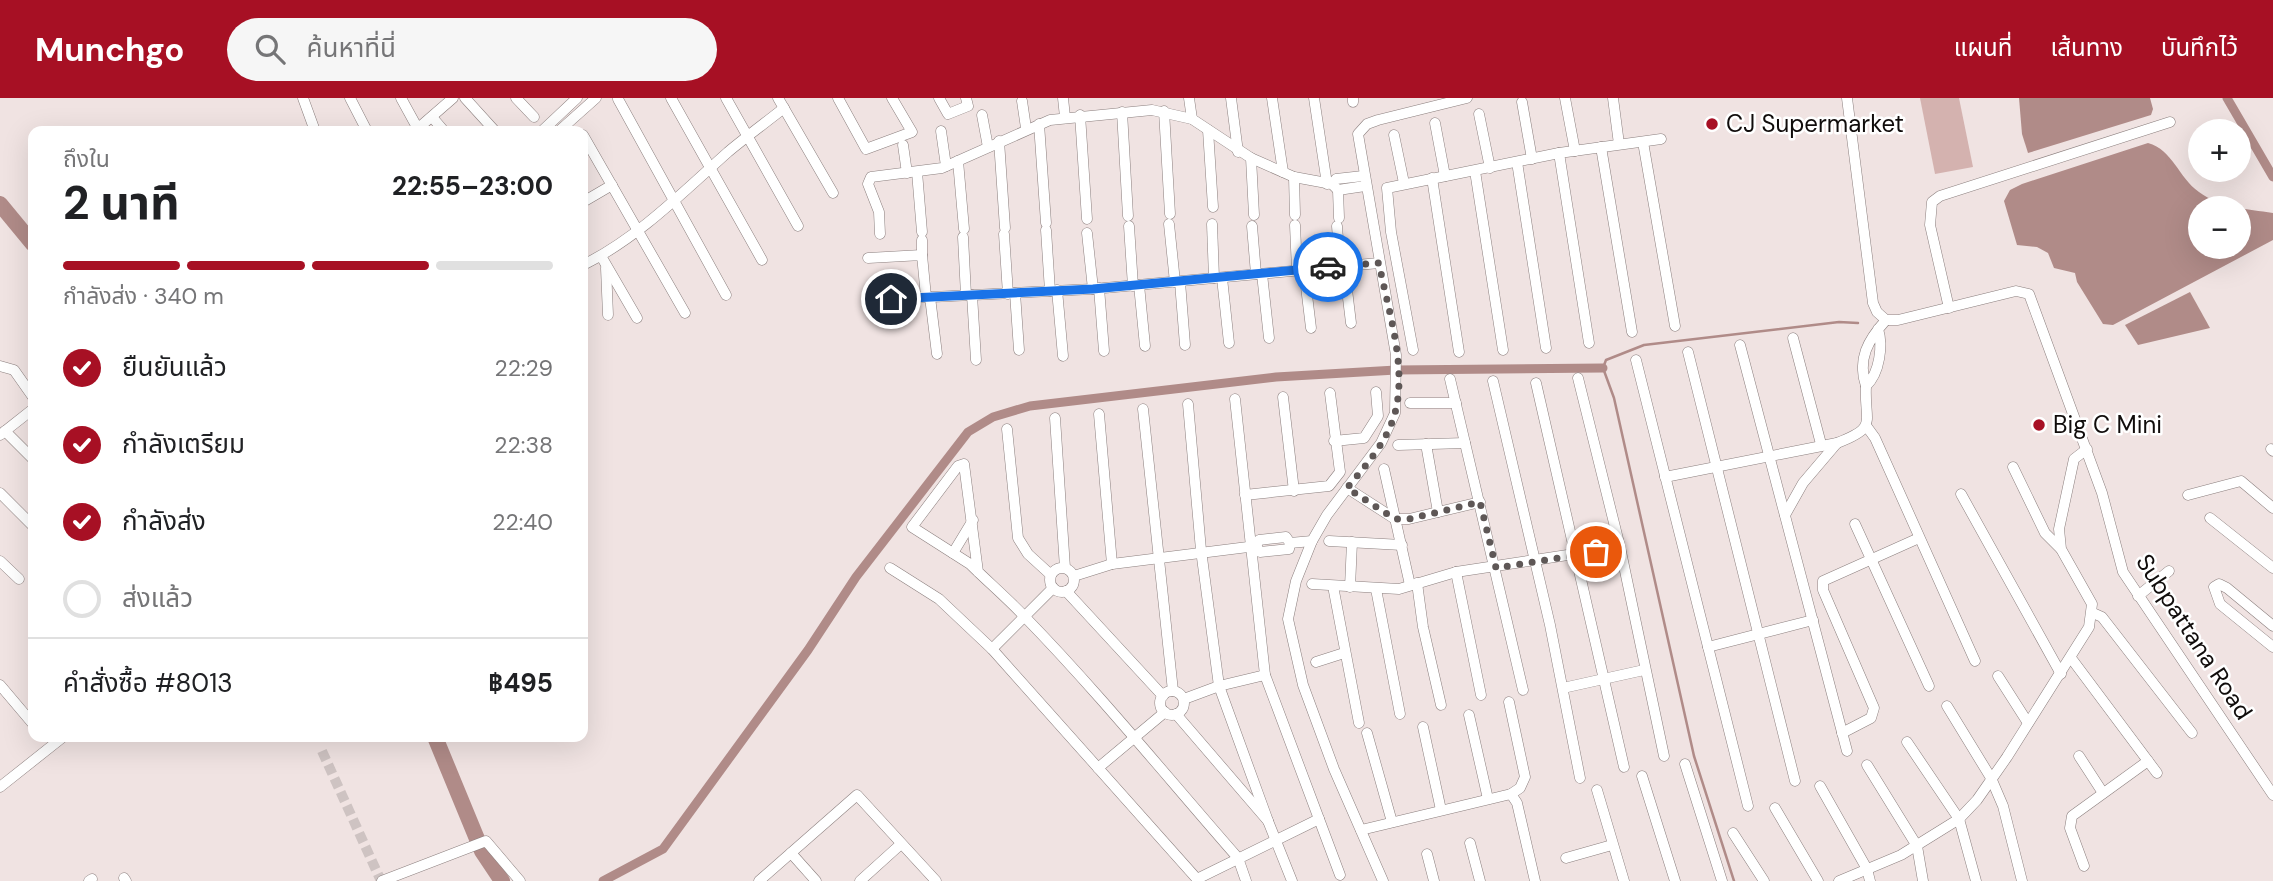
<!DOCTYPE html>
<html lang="th">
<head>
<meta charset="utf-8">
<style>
  :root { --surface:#fff; --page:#f6f6f6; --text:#202124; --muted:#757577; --line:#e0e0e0; --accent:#a71024 }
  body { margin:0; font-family:"DM Sans","Noto Sans Thai",sans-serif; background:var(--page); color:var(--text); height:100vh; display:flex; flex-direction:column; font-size:26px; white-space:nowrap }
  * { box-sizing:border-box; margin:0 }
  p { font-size:23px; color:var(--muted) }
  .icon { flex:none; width:38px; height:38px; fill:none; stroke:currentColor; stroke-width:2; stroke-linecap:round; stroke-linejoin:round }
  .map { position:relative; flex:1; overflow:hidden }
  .drawer { position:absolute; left:28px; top:28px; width:560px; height:616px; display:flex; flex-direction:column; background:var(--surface); border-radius:14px; box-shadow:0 7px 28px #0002 }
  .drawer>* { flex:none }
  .fabs { position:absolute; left:2188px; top:21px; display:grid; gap:14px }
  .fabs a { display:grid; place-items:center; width:63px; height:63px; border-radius:50%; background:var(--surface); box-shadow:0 7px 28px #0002; font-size:35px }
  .pin { position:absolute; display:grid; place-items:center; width:60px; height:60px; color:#fff; margin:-30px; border:4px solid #fff; border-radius:50%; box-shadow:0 2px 7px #0007 }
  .courier { position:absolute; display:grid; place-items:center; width:70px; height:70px; margin:-35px; border:5px solid #1a73e8; border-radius:50%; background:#fff; color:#222; box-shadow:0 2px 9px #0007 }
  .headline em { font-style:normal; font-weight:700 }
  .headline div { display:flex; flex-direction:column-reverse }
  .headline { display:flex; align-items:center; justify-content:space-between; height:119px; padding:0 35px }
  h1 { font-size:46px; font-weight:700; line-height:52px }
  .bar { display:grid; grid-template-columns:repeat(4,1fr); gap:10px 7px; align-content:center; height:84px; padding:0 35px }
  .bar i { height:9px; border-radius:5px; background:var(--line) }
  .bar .selected { background:var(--accent) }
  .bar p { grid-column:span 4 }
  .line { display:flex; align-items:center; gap:18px; padding:0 35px; border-top:2px solid var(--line) }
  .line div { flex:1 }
  ol { padding:0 35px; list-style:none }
  li { display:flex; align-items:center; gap:21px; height:77px }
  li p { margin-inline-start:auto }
  li .icon { padding:7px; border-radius:50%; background:var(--accent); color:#fff; stroke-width:4 }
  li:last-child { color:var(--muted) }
  li i { width:38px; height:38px; border:4px solid var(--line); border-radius:50% }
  header { display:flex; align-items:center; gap:42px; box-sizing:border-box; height:98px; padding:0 35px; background:var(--accent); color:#fff }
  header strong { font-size:33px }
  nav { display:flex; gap:38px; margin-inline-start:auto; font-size:24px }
  .search { width:490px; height:63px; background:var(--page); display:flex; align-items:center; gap:18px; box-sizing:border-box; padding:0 24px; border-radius:38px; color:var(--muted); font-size:26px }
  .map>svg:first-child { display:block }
  .green { fill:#d4b2af }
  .water { fill:#b08b88; fill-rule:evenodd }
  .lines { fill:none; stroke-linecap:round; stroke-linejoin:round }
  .stream { stroke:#b08b88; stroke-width:2.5 }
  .canal { stroke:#b08b88; stroke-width:9 }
  .river { stroke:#b08b88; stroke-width:16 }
  .minor-tunnel { stroke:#cec3c2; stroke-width:10; stroke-dasharray:10 5; stroke-linecap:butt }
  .minor-casing { stroke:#8b7f7e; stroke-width:11 }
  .minor { stroke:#fff; stroke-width:10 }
  .done { stroke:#5e5756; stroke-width:7; stroke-dasharray:0 12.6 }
  .route { stroke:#1a73e8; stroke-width:9 }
  .poi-dot { fill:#a71024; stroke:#fff; stroke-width:2.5 }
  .labels { text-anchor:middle; stroke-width:5; stroke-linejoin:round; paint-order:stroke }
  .poi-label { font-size:24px; fill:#100c0b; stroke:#fff; text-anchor:start }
  .street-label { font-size:24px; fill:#100c0b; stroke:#fff }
</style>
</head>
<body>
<header>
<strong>Munchgo</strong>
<div class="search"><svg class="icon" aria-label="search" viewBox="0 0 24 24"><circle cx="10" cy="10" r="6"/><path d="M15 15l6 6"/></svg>ค้นหาที่นี่</div>
<nav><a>แผนที่</a><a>เส้นทาง</a><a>บันทึกไว้</a></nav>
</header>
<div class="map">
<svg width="2273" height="783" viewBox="0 0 2273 783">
  <rect width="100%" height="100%" fill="#f0e3e2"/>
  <path class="green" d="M1920,0H1959L1973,69L1935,76Z"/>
  <g class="water">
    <path d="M2019,0H2150L2153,11L2151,17L2028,55L2022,36Z"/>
    <path d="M2148,45C2173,52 2178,79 2199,94C2220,110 2247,111 2273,115V142L2113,227L2103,226L2077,184L2075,175L2054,170L2048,155L2037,149L2017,147L2004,103L2010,92L2022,86ZM2238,110V149H2200V110Z"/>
    <path d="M2190,194L2210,230L2138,247L2125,227Z"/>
  </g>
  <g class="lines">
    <path class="stream" d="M1734,783L1694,658L1614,300L1603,270L1606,262L1644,247L1839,224L1858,225"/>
    <g class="canal">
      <path d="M2227,0L2273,79"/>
      <path d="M603,783L663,751L808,552L856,479L968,334L993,319L1030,308L1276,279L1396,272L1603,270"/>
    </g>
    <g class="river">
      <path d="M0,106L33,146"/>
      <path d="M435,639L482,753L502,783"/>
    </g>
    <path class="minor-tunnel" d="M322,653L381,783"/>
    <g class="minor-casing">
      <g id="minor">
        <path d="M303,0L315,33"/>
        <path d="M350,0L367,33"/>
        <path d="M401,0L418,31"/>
        <path d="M465,0L495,33"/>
        <path d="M516,0L534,19"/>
        <path d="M671,0L762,162"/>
        <path d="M726,0L798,128"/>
        <path d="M778,0L833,95"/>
        <path d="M838,0L866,51L912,34L892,0"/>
        <path d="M939,0L948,16L968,8L966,0"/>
        <path d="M1063,0L1065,19"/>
        <path d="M1189,0L1192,21"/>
        <path d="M1231,0L1238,54"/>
        <path d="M1272,0L1283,74"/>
        <path d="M1314,0L1327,86"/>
        <path d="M1353,0V4"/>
        <path d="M1565,0L1575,53"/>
        <path d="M1613,0L1619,46"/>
        <path d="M1847,0L1873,205L1877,214L1886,222H1898L2016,193L2029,196L2102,395L2123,474L2273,697"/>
        <path d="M618,1L726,197"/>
        <path d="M1022,3L1026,30"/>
        <path d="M1522,4L1532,61"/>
        <path d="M1164,13L1170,116"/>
        <path d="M1122,14L1128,118"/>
        <path d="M1479,16L1490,70"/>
        <path d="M982,17L988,49"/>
        <path d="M1080,17L1087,121"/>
        <path d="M432,19L444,33"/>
        <path d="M1435,25L1445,78"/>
        <path d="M1039,26L1046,125"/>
        <path d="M1208,32L1213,109"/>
        <path d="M415,33L453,0"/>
        <path d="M542,33L577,0"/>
        <path d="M559,33L596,0"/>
        <path d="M941,33L946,68"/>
        <path d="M583,37L685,215"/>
        <path d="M1394,37L1404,85"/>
        <path d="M999,43L1005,130"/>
        <path d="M1643,44L1675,228"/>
        <path d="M903,47L907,75"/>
        <path d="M1601,49L1632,234"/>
        <path d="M1559,55L1589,245"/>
        <path d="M1251,60L1254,117"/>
        <path d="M958,63L964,131"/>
        <path d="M1517,64L1546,250"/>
        <path d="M1475,73L1503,252"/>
        <path d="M917,74L922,134"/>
        <path d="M1294,79L1295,117"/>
        <path d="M1432,80L1459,254"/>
        <path d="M1332,86L1336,81L1363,78"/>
        <path d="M1338,92L1339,120"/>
        <path d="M583,104L612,87"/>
        <path d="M1169,126L1175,184"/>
        <path d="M1212,126L1214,180"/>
        <path d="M1295,127L1297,172"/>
        <path d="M1129,128L1133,188"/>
        <path d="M1252,128L1256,176"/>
        <path d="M1337,128L1340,168"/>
        <path d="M1046,132L1050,193"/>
        <path d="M1087,135L1093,191"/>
        <path d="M880,136L879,114L868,86L871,79L942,70L1050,22L1152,12L1192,21L1251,60L1294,79L1332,86L1338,92L1365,88"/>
        <path d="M1004,136L1008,196"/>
        <path d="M963,139L966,197"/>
        <path d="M922,142V157"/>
        <path d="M601,158L637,220"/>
        <path d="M868,160L922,157L926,199"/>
        <path d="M583,167C638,140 683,94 728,54C746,39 765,25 784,10"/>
        <path d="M1344,167L1351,225"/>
        <path d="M606,170L608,217"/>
        <path d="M1304,172L1311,230"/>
        <path d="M1262,176L1269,240"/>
        <path d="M1222,180L1229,245"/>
        <path d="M1180,184L1185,247"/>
        <path d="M1139,187L1145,248"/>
        <path d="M1099,190L1104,253"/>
        <path d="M1057,192L1063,258"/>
        <path d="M1015,195L1019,252"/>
        <path d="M972,197L976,262"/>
        <path d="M930,199L937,256"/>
        <path d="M891,201L1093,191L1379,165"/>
        <path d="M1949,210L1930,127L1932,104L1940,98L2170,24"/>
        <path d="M1878,231C1883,247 1880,275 1866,288C1857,261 1868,242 1886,222"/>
        <path d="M1793,240L1821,346"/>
        <path d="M1740,247L1847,653"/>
        <path d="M1413,252L1391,134L1387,90L1559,55L1661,41"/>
        <path d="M1688,254L1795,683"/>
        <path d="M1636,262L1748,708"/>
        <path d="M0,268L14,272L33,299"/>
        <path d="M1578,280L1620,449L1664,658"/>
        <path d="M1450,281L1523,592"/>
        <path d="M1493,283L1550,527L1580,680"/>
        <path d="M1536,285L1624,669"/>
        <path d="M1283,299L1294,393"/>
        <path d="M1235,301L1265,577L1319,721"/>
        <path d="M1410,305H1456"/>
        <path d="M1188,306L1201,452L1219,588L1268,723"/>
        <path d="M1143,311L1173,593"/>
        <path d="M1099,316L1112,466"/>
        <path d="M1055,320L1065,470"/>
        <path d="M1867,329L1875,340L1975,563"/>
        <path d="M1007,331L1018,440L1028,456L1051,477"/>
        <path d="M5,333L33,361"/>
        <path d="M0,337L33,311"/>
        <path d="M1334,343L1364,340L1378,318L1376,294"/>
        <path d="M1426,346L1438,414"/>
        <path d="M1398,347L1465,345"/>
        <path d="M2271,351L2273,353"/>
        <path d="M2013,369L2045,435L2060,450"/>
        <path d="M1384,371L1410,487"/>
        <path d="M1665,379L1837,345C1879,329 1864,325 1866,288"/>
        <path d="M1347,390L1395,421H1409L1480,404"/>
        <path d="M0,395L33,428"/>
        <path d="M1961,396L2061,576"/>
        <path d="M1245,397L1329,388L1340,374L1330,295"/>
        <path d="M2188,397L2241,383L2273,410"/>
        <path d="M1785,417L1803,385L1837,345"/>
        <path d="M2210,420L2273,470"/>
        <path d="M1855,426L1929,588"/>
        <path d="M1329,443L1402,447"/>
        <path d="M1256,448L1260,454L1289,451L1290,445"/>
        <path d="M953,455L973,422"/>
        <path d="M0,463L19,481"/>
        <circle cx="1062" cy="482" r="12"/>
        <path d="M890,470L939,501L992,551L1197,781L1319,721L1340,777"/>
        <path d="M978,474L964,366L958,368L912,429L970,466C987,483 1007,500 1024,518C1099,595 1167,679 1238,760L1246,783"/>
        <path d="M1456,474L1481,597"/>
        <path d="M1074,478L1112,466L1256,448L1259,442L1286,439L1290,445L1312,443"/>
        <path d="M1417,485L1423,529L1441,607"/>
        <path d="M1312,486L1399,491L1456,474L1620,449"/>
        <path d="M1333,488L1359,625"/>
        <path d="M1350,489L1352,444"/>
        <path d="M1376,491L1400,616"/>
        <path d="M1066,493L1163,598"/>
        <path d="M2138,498L2169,473"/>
        <path d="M2093,515L2102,519L2192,635"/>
        <path d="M2273,528L2227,490L2219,486L2214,489L2220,506L2273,549"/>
        <path d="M1708,549L1813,522"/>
        <path d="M992,551L1053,490"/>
        <path d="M2071,560L2157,675"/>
        <path d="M1316,564L1344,555"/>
        <path d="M1998,578L2028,625"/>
        <path d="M0,587L33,626"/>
        <path d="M1563,590L1644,572"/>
        <circle cx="1172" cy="605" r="12"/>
        <path d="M1184,601L1219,588L1265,577"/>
        <path d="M1509,604L1525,679L1520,690L1511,696"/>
        <path d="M1947,608L1991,680L2003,708L2022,783"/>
        <path d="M1176,616L1268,723L1292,783"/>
        <path d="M1469,617L1488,701"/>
        <path d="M1423,629L1441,712"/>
        <path d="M1367,635L1392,724"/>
        <path d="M1842,635L1871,620L1874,610L1823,492V483L1919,440"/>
        <path d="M1907,644L1959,721L1976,783"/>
        <path d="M2079,658L2103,695"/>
        <path d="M1685,666L1722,783"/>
        <path d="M1867,667L1917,748L1923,783"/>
        <path d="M1098,670L1165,614"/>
        <path d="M1642,678L1675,783"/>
        <path d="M1820,688L1867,771L1870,783"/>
        <path d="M0,689L63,639"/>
        <path d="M1597,692L1624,783"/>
        <path d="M1775,710L1818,783"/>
        <path d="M1361,732L1511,696L1517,705L1535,783"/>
        <path d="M1733,735L1764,783"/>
        <path d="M1470,745L1480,783"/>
        <path d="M791,755L816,783"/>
        <path d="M1427,756L1434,783"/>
        <path d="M1566,760L1612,747"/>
        <path d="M2084,768L2070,730L2072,718L2148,663"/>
        <path d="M124,780L126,783"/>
        <path d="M89,783L92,781"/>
        <path d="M382,783L486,743L520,783"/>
        <path d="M759,783L857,697L936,783"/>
        <path d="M860,783L901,746"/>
        <path d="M1383,783L1334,671L1303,587L1288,521L1296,483L1312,443L1327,417L1381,345L1395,315L1396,257L1358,36L1367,26L1378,22L1467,0"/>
        <path d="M1839,783L1901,757L1959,721L1977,702L2007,659L2089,529L2092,506L2061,451L2059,431L2074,361L2087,351"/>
      </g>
    </g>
    <use href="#minor" class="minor"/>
  </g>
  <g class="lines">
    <path class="done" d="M1328,169L1379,165C1388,214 1412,280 1390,329C1380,352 1363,371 1347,390L1395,421H1409L1480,404L1496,470L1596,454"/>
    <path class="route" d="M891,201L1093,191L1328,169"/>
  </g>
  <g class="poi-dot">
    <circle cx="1712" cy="26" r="7"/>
    <circle cx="2039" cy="327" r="7"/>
  </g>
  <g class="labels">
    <g class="poi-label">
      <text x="1726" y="34">CJ Supermarket</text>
      <text x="2053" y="335">Big C Mini</text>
    </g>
    <g class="street-label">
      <text transform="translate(2194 539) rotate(57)" y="8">Subpattana Road</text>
    </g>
  </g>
</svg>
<div class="fabs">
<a>+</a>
<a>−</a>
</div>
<div class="pin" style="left:1596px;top:454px;background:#ea580c"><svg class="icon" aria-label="bag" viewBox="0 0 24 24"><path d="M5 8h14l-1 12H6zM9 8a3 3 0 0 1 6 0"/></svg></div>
<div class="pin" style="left:891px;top:201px;background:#1f2937"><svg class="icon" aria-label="home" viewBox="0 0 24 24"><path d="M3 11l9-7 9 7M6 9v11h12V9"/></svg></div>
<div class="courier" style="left:1328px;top:169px"><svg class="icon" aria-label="car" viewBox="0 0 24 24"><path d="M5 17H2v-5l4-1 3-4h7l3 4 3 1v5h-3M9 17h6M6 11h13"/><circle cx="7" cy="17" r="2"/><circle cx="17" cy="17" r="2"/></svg></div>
<section class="drawer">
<div class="headline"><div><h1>2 นาที</h1><p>ถึงใน</p></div><em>22:55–23:00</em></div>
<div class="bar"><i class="selected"></i><i class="selected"></i><i class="selected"></i><i></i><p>กำลังส่ง · 340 m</p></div>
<ol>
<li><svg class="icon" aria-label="check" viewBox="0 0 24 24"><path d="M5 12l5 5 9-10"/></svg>ยืนยันแล้ว<p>22:29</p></li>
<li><svg class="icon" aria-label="check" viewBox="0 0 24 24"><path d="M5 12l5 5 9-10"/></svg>กำลังเตรียม<p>22:38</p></li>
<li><svg class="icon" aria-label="check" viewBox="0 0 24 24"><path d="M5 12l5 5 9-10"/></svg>กำลังส่ง<p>22:40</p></li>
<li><i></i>ส่งแล้ว</li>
</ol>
<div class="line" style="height:91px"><div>คำสั่งซื้อ #8013</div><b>฿495</b></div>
</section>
</div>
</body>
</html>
